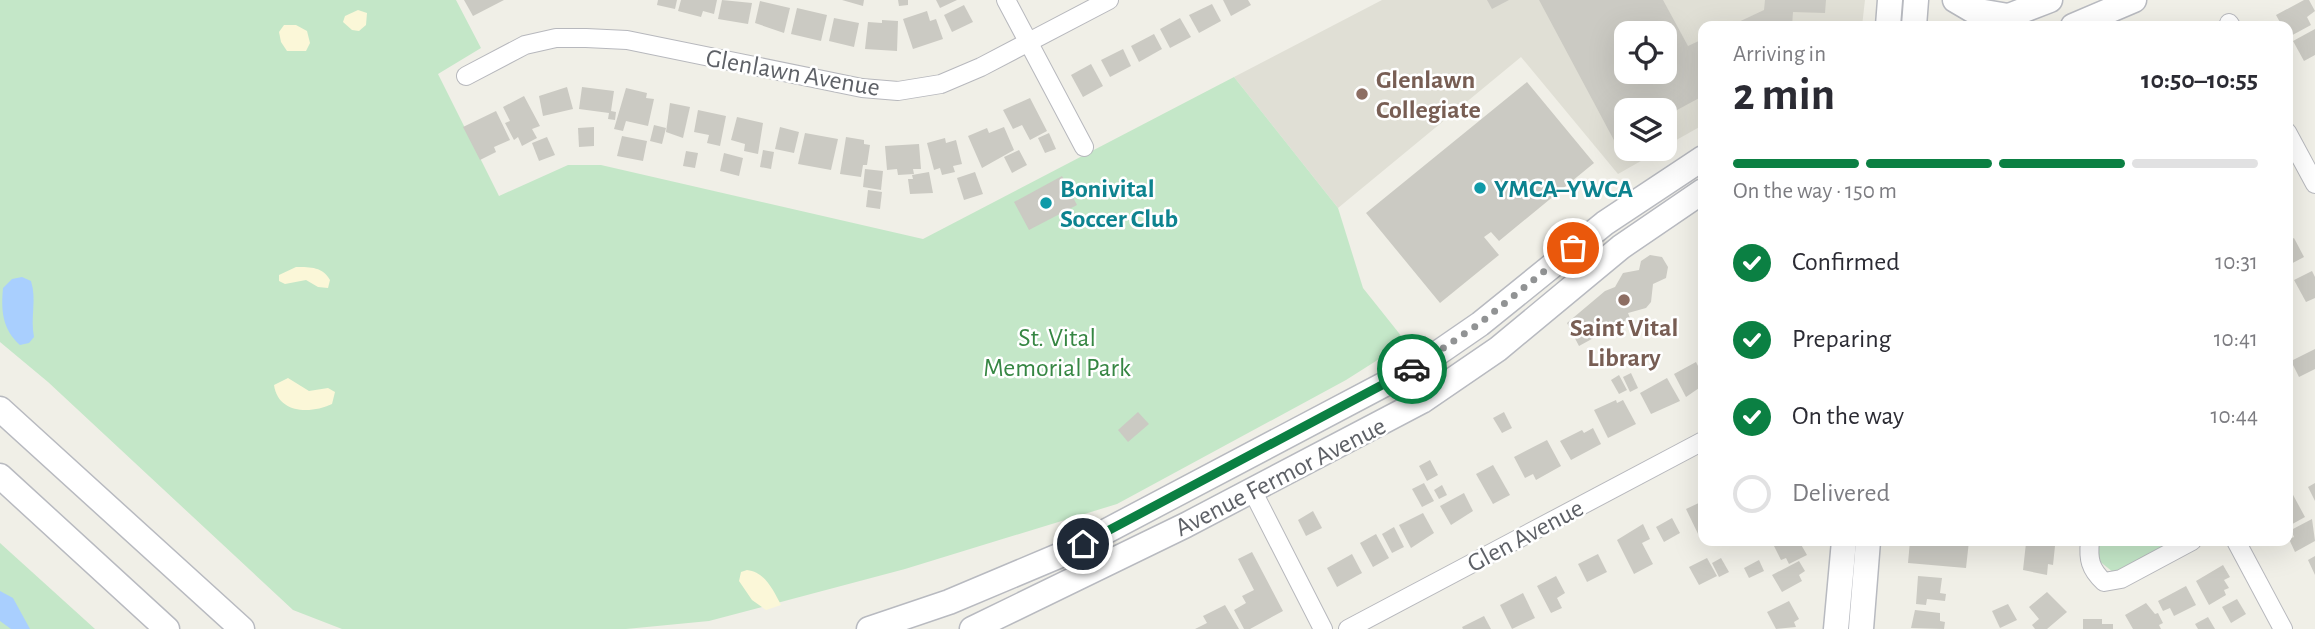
<!DOCTYPE html>
<html lang="en">
<head>
<meta charset="utf-8">
<style>
  :root { --surface:#fff; --page:#f7f7f7; --text:#2b2b33; --muted:#7c7c81; --line:#e1e1e2; --accent:#0b8043 }
  body { margin:0; font-family:"Alegreya Sans",sans-serif; background:var(--page); color:var(--text); height:100vh; display:flex; flex-direction:column; font-size:26px; white-space:nowrap }
  * { box-sizing:border-box; margin:0 }
  p { font-size:23px; color:var(--muted) }
  .icon { flex:none; width:38px; height:38px; fill:none; stroke:currentColor; stroke-width:2; stroke-linecap:round; stroke-linejoin:round }
  .map { position:relative; flex:1; overflow:hidden }
  .panel { position:absolute; left:1698px; top:21px; width:595px; height:525px; display:flex; flex-direction:column; background:var(--surface); border-radius:14px; box-shadow:0 7px 28px #0002 }
  .panel>* { flex:none }
  .controls { position:absolute; left:1614px; top:21px; display:grid; gap:14px }
  .controls a { display:grid; place-items:center; width:63px; height:63px; border-radius:14px; background:var(--surface); box-shadow:0 7px 28px #0002; font-size:35px }
  .pin { position:absolute; display:grid; place-items:center; width:60px; height:60px; color:#fff; margin:-30px; border:4px solid #fff; border-radius:50%; box-shadow:0 2px 7px #0007 }
  .courier { position:absolute; display:grid; place-items:center; width:70px; height:70px; margin:-35px; border:5px solid #0b8043; border-radius:50%; background:#fff; color:#222; box-shadow:0 2px 9px #0007 }
  .overview em { font-style:normal; font-weight:700 }
  .overview div { display:flex; flex-direction:column-reverse }
  .overview { display:flex; align-items:center; justify-content:space-between; height:119px; padding:0 35px }
  h1 { font-size:46px; font-weight:700; line-height:52px }
  .bar { display:grid; grid-template-columns:repeat(4,1fr); gap:10px 7px; align-content:center; height:84px; padding:0 35px }
  .bar i { height:9px; border-radius:5px; background:var(--line) }
  .bar .on { background:var(--accent) }
  .bar p { grid-column:span 4 }
  ol { padding:0 35px; list-style:none }
  li { display:flex; align-items:center; gap:21px; height:77px }
  li p { margin-inline-start:auto }
  li .icon { padding:7px; border-radius:50%; background:var(--accent); color:#fff; stroke-width:4 }
  li:last-child { color:var(--muted) }
  li i { width:38px; height:38px; border:4px solid var(--line); border-radius:50% }
  .map>svg:first-child { display:block }
  .education { fill:#e0dfd5; fill-rule:evenodd }
  .green { fill:#c4e7c8 }
  .sand { fill:#fbf7d8 }
  .water { fill:#a9cffe }
  .building { fill:#cbcac3; fill-rule:evenodd }
  .lines { fill:none; stroke-linecap:round; stroke-linejoin:round }
  .street-casing { stroke:#b7b8bd; stroke-width:20 }
  .secondary-casing { stroke:#b8bac0; stroke-width:27 }
  .street { stroke:#fff; stroke-width:18 }
  .secondary { stroke:#fff; stroke-width:24 }
  .done { stroke:#919394; stroke-width:7; stroke-dasharray:0 12.6 }
  .route { stroke:#0b8043; stroke-width:9 }
  .education-dot { fill:#8d6e63; stroke:#fff; stroke-width:2.5 }
  .culture-dot { fill:#0f9aa8; stroke:#fff; stroke-width:2.5 }
  .labels { text-anchor:middle; stroke-width:5; stroke-linejoin:round; paint-order:stroke }
  .street-label { font-size:26px; fill:#5e6167; stroke:#fff }
  .education-label { font-size:26px; font-weight:bold; fill:#785e54; stroke:#fff; text-anchor:start }
  .culture-label { font-size:26px; font-weight:bold; fill:#0d838f; stroke:#fff; text-anchor:start }
  .park-label { font-size:26px; fill:#368643; stroke:#fff }
</style>
</head>
<body>
<div class="map">
<svg width="2315" height="629" viewBox="0 0 2315 629">
  <rect width="100%" height="100%" fill="#f0efe7"/>
  <path class="education" d="M1382,0H1865L1862,26H1703V125L1664,147V110H1626V149H1662L1618,174L1521,57L1338,208L1234,77ZM1626,33H1664V72H1626Z"/>
  <g class="green">
    <path d="M0,0H456L481,48L438,74L499,196L568,165H601L923,239L1234,77L1338,208L1363,288L1406,342L1346,380L1117,504L905,569L709,621L626,629H342L293,610L48,382L0,342Z"/>
    <path d="M2095,541H2175L2122,572H2113L2098,560Z"/>
    <path d="M0,543L95,629H0Z"/>
  </g>
  <g class="sand">
    <path d="M358,10L367,13L366,25L359,31L352,30L343,22L345,16Z"/>
    <path d="M284,25H296L307,31L310,43L306,51H287L281,42L279,32Z"/>
    <path d="M296,267C311,267 323,267 330,280L328,288L318,287L306,280L285,284L279,281V275Z"/>
    <path d="M288,378L309,391L328,388L335,392L332,404C311,414 278,414 274,385Z"/>
    <path d="M747,570C765,572 773,590 781,605L766,610L752,600L739,581L741,572Z"/>
  </g>
  <g class="water">
    <path d="M22,277L31,281C37,300 30,317 34,337L29,343L20,345C2,329 1,310 3,288L12,279Z"/>
    <path d="M0,591L13,598L30,629H11L0,621Z"/>
  </g>
  <g class="building">
    <path d="M464,0H504L473,16Z"/>
    <path d="M658,0H677L675,9L657,5Z"/>
    <path d="M681,0H717L714,14L703,11L701,17L678,11Z"/>
    <path d="M722,0L752,3L748,24L718,19Z"/>
    <path d="M842,0H864L863,6Z"/>
    <path d="M898,0H908V5L899,6Z"/>
    <path d="M936,0H957L940,8Z"/>
    <path d="M1223,0H1248L1251,5L1231,16Z"/>
    <path d="M1487,0H1509L1492,9Z"/>
    <path d="M1539,0H1663L1688,46L1703,39V96L1664,117V110H1626V138L1616,144ZM1626,33H1664V72H1626Z"/>
    <path d="M1765,0H1826L1825,13L1793,12L1792,26H1730L1764,10Z"/>
    <path d="M2304,0H2309L2315,11L2307,17L2311,25L2287,38V26H2282L2276,15Z"/>
    <path d="M760,1L790,8L784,33L755,23Z"/>
    <path d="M1212,4L1221,21L1199,33L1189,15Z"/>
    <path d="M964,5L973,22L952,32L944,15Z"/>
    <path d="M797,8L827,15L821,41L791,34Z"/>
    <path d="M927,11L930,21L936,19L943,39L913,49L903,19Z"/>
    <path d="M834,18L859,23L854,47L829,41Z"/>
    <path d="M1180,18L1191,37L1170,48L1160,29Z"/>
    <path d="M882,20L898,21L897,51L865,49L868,22L882,23Z"/>
    <path d="M2315,29V55L2304,61L2293,41Z"/>
    <path d="M1154,34L1162,49L1139,62L1131,46Z"/>
    <path d="M1123,49L1131,66L1110,77L1101,60Z"/>
    <path d="M1091,64L1103,86L1083,97L1071,75Z"/>
    <path d="M1527,82L1594,163L1499,241L1491,232L1484,237L1499,255L1440,303L1366,213Z"/>
    <path d="M567,87L573,109L543,116L539,96Z"/>
    <path d="M582,87L614,91L611,111L616,112L615,120L608,119L609,113L579,109Z"/>
    <path d="M626,88L647,93L646,98L654,99L648,126L626,121L623,131L614,129Z"/>
    <path d="M524,96L540,126L532,129L537,138L522,146L518,137L514,140L505,123L510,121L503,107Z"/>
    <path d="M1030,98L1047,131L1030,140L1022,125L1013,129L1003,110Z"/>
    <path d="M670,103L690,107L683,138L666,132Z"/>
    <path d="M698,110L726,116L720,146L707,143L709,135L694,132Z"/>
    <path d="M496,111L510,140L494,147L496,152L480,160L463,127Z"/>
    <path d="M737,117L763,123L758,154L744,151L745,144L731,140Z"/>
    <path d="M1664,124L1674,139L1664,144Z"/>
    <path d="M654,125L666,128L662,144L650,141Z"/>
    <path d="M594,127V146L579,147L578,128Z"/>
    <path d="M780,127L799,132L794,153L775,149Z"/>
    <path d="M1004,127L1014,150L982,168L968,136L987,128L989,133Z"/>
    <path d="M805,133L838,139L831,170L798,164Z"/>
    <path d="M1049,133L1056,149L1045,153L1038,138Z"/>
    <path d="M622,136L647,141L643,161L617,156Z"/>
    <path d="M547,137L555,155L539,161L532,143Z"/>
    <path d="M846,137L864,140V144L870,145L867,165H863L861,177L840,174Z"/>
    <path d="M945,138L946,143L956,140L962,164L953,166L955,172L942,175L940,168L934,170L927,143Z"/>
    <path d="M919,144L921,169H913L914,174L898,175L897,169L887,170L885,146Z"/>
    <path d="M1637,149H1655L1641,156Z"/>
    <path d="M763,150L774,152L771,169L760,167Z"/>
    <path d="M1019,150L1027,165L1012,173L1004,157Z"/>
    <path d="M686,151L698,153L695,168L683,166Z"/>
    <path d="M724,153L743,158L739,176L720,171Z"/>
    <path d="M865,169L883,171L881,190L863,187Z"/>
    <path d="M929,172L933,193L910,194L908,179H913L912,175Z"/>
    <path d="M975,172L983,194L964,200L957,178Z"/>
    <path d="M1062,176L1077,205L1029,230L1014,202Z"/>
    <path d="M868,190L882,192L880,209L866,207Z"/>
    <path d="M2294,238L2304,257L2287,266V242Z"/>
    <path d="M1650,255L1662,257L1668,267L1666,278L1653,284L1651,302L1646,308L1628,313L1630,318L1579,346L1567,323L1605,291L1615,287L1623,273L1639,270L1641,261Z"/>
    <path d="M2312,271L2315,277V298L2306,302L2294,280Z"/>
    <path d="M2315,349V369L2299,377L2291,361Z"/>
    <path d="M1696,362L1703,376L1702,386L1686,397L1674,374Z"/>
    <path d="M1631,373L1638,388L1630,392L1623,377Z"/>
    <path d="M1619,375L1627,390L1619,394L1611,380Z"/>
    <path d="M1667,378L1680,401L1651,414L1640,393Z"/>
    <path d="M1616,400L1617,403L1623,400L1636,424L1608,438L1594,410Z"/>
    <path d="M1138,412L1149,424L1128,442L1118,430Z"/>
    <path d="M1504,412L1512,428L1502,433L1493,418Z"/>
    <path d="M1593,428L1601,444L1571,460L1560,441L1582,430L1584,433Z"/>
    <path d="M1547,440L1561,466L1536,480L1533,474L1525,478L1514,457Z"/>
    <path d="M1430,460L1438,475L1427,481L1419,466Z"/>
    <path d="M1493,465L1510,495L1493,504L1476,474Z"/>
    <path d="M1424,483L1434,501L1422,507L1412,489Z"/>
    <path d="M2315,483V501L2308,487Z"/>
    <path d="M1442,485L1447,495L1439,499L1434,490Z"/>
    <path d="M1464,493L1473,511L1451,525L1440,506Z"/>
    <path d="M2292,493L2305,517L2287,527V495Z"/>
    <path d="M1703,501V537L1700,538L1686,509Z"/>
    <path d="M1313,511L1322,528L1306,536L1298,520Z"/>
    <path d="M1423,513L1434,533L1411,548L1399,525Z"/>
    <path d="M1672,518L1680,533L1664,542L1656,527Z"/>
    <path d="M2312,519L2315,541L2295,552L2289,539L2294,537L2291,530Z"/>
    <path d="M1643,524L1650,539L1642,543L1653,564L1634,574L1617,540Z"/>
    <path d="M1394,527L1404,547L1392,553L1382,534Z"/>
    <path d="M1376,534L1389,558L1373,567L1360,543Z"/>
    <path d="M1799,541L1807,555L1789,564L1786,558L1781,560L1772,542Z"/>
    <path d="M1910,541H1969L1966,568L1908,563Z"/>
    <path d="M2026,543L2055,546L2053,565L2048,564L2047,575L2023,570Z"/>
    <path d="M1252,552L1283,611L1250,629H1244L1234,610L1246,603L1242,596L1254,590L1238,559Z"/>
    <path d="M1352,554L1362,573L1337,587L1327,568Z"/>
    <path d="M1598,554L1607,572L1587,582L1578,564Z"/>
    <path d="M2315,556V575L2308,560Z"/>
    <path d="M1707,558L1717,576L1699,585L1689,567Z"/>
    <path d="M1721,558L1729,572L1719,577L1712,563Z"/>
    <path d="M1759,560L1764,571L1749,578L1744,568Z"/>
    <path d="M1799,561L1805,571L1799,575L1802,581L1782,592L1772,575Z"/>
    <path d="M2223,565L2230,577L2224,580L2229,588L2224,590L2226,595L2209,605L2196,581Z"/>
    <path d="M1556,576L1565,593L1557,598L1562,608L1551,613L1537,586Z"/>
    <path d="M1918,576L1942,578L1940,593L1946,594L1945,601L1927,599L1926,605L1916,604Z"/>
    <path d="M2186,586L2196,605L2174,616L2170,608L2163,611L2158,601Z"/>
    <path d="M2047,592L2067,612L2047,629H2035L2032,625L2039,619L2029,607Z"/>
    <path d="M1523,593L1535,618L1512,629L1500,605Z"/>
    <path d="M2237,599L2246,614L2231,623L2222,607Z"/>
    <path d="M1789,601L1799,619L1794,622L1796,627L1776,629L1767,612Z"/>
    <path d="M2146,603L2155,614L2158,613L2163,623L2159,625L2161,629H2133L2125,615Z"/>
    <path d="M2008,604L2017,620L2000,628L1992,611Z"/>
    <path d="M1225,605L1239,629H1195L1207,623L1203,616Z"/>
    <path d="M1915,610L1940,613V621L1945,622L1944,629L1911,628Z"/>
    <path d="M1484,616L1491,629H1463L1462,627Z"/>
    <path d="M2208,617L2215,629H2198L2195,624Z"/>
    <path d="M2083,619H2102V624H2113V629H2083Z"/>
  </g>
  <g class="lines">
    <g class="street-casing">
      <g id="street">
        <path d="M1006,0L1084,147"/>
        <path d="M2229,23L2231,26"/>
        <path d="M466,76L525,45L556,38H586L627,40L862,88L898,91L941,84L981,67L1109,0"/>
        <path d="M2287,132L2315,184"/>
        <path d="M1252,490L1323,629"/>
        <path d="M2090,541C2088,559 2090,569 2104,582L2121,579L2192,541"/>
        <path d="M2236,541L2283,629"/>
        <path d="M1348,629L1703,441"/>
      </g>
    </g>
    <g class="secondary-casing">
      <g id="secondary">
        <path d="M1955,0L1972,10L2008,16"/>
        <path d="M1888,26L1890,0"/>
        <path d="M1914,26L1916,0"/>
        <path d="M1983,26L2050,0"/>
        <path d="M2073,26L2134,0"/>
        <path d="M0,409L242,629"/>
        <path d="M0,476L167,629"/>
        <path d="M869,629L949,602L1063,554L1419,366L1480,324L1605,223L1703,158"/>
        <path d="M972,629L1186,525L1422,401L1498,349L1621,247L1703,191"/>
        <path d="M1836,629L1844,541"/>
        <path d="M1861,629L1868,541"/>
      </g>
    </g>
    <use href="#street" class="street"/>
    <use href="#secondary" class="secondary"/>
  </g>
  <g class="lines">
    <path class="done" d="M1412,369L1479,324L1573,248"/>
    <path class="route" d="M1083,544L1412,369"/>
  </g>
  <g class="education-dot">
    <circle cx="1362" cy="94" r="7"/>
    <circle cx="1624" cy="300" r="7"/>
  </g>
  <g class="culture-dot">
    <circle cx="1480" cy="188" r="7"/>
    <circle cx="1046" cy="203" r="7"/>
  </g>
  <g class="labels">
    <g class="street-label">
      <text transform="translate(793 72) rotate(10)" y="9">Glenlawn Avenue</text>
      <text transform="translate(1280 476) rotate(-27)" y="9">Avenue Fermor Avenue</text>
      <text transform="translate(1525 535) rotate(-28)" y="9">Glen Avenue</text>
    </g>
    <g class="education-label">
      <text x="1376" y="88">Glenlawn<tspan x="1376" dy="30">Collegiate</tspan></text>
      <text x="1624" y="336" text-anchor="middle">Saint Vital<tspan x="1624" dy="30">Library</tspan></text>
    </g>
    <g class="culture-label">
      <text x="1060" y="197">Bonivital<tspan x="1060" dy="30">Soccer Club</tspan></text>
      <text x="1494" y="197">YMCA–YWCA</text>
    </g>
    <g class="park-label">
      <text x="1057" y="346">St. Vital<tspan x="1057" dy="30">Memorial Park</tspan></text>
    </g>
  </g>
</svg>
<div class="controls">
<a><svg class="icon" aria-label="locate" viewBox="0 0 24 24"><circle cx="12" cy="12" r="6"/><path d="M12 2v4M12 18v4M2 12h4M18 12h4"/></svg></a>
<a><svg class="icon" aria-label="layers" viewBox="0 0 24 24"><path d="M12 4l9 5-9 5-9-5zM3 14l9 5 9-5"/></svg></a>
</div>
<div class="pin" style="left:1573px;top:248px;background:#ea580c"><svg class="icon" aria-label="bag" viewBox="0 0 24 24"><path d="M5 8h14l-1 12H6zM9 8a3 3 0 0 1 6 0"/></svg></div>
<div class="pin" style="left:1083px;top:544px;background:#1f2937"><svg class="icon" aria-label="home" viewBox="0 0 24 24"><path d="M3 11l9-7 9 7M6 9v11h12V9"/></svg></div>
<div class="courier" style="left:1412px;top:369px"><svg class="icon" aria-label="car" viewBox="0 0 24 24"><path d="M5 17H2v-5l4-1 3-4h7l3 4 3 1v5h-3M9 17h6M6 11h13"/><circle cx="7" cy="17" r="2"/><circle cx="17" cy="17" r="2"/></svg></div>
<section class="panel">
<div class="overview"><div><h1>2 min</h1><p>Arriving in</p></div><em>10:50–10:55</em></div>
<div class="bar"><i class="on"></i><i class="on"></i><i class="on"></i><i></i><p>On the way · 150 m</p></div>
<ol>
<li><svg class="icon" aria-label="check" viewBox="0 0 24 24"><path d="M5 12l5 5 9-10"/></svg>Confirmed<p>10:31</p></li>
<li><svg class="icon" aria-label="check" viewBox="0 0 24 24"><path d="M5 12l5 5 9-10"/></svg>Preparing<p>10:41</p></li>
<li><svg class="icon" aria-label="check" viewBox="0 0 24 24"><path d="M5 12l5 5 9-10"/></svg>On the way<p>10:44</p></li>
<li><i></i>Delivered</li>
</ol>
</section>
</div>
</body>
</html>
